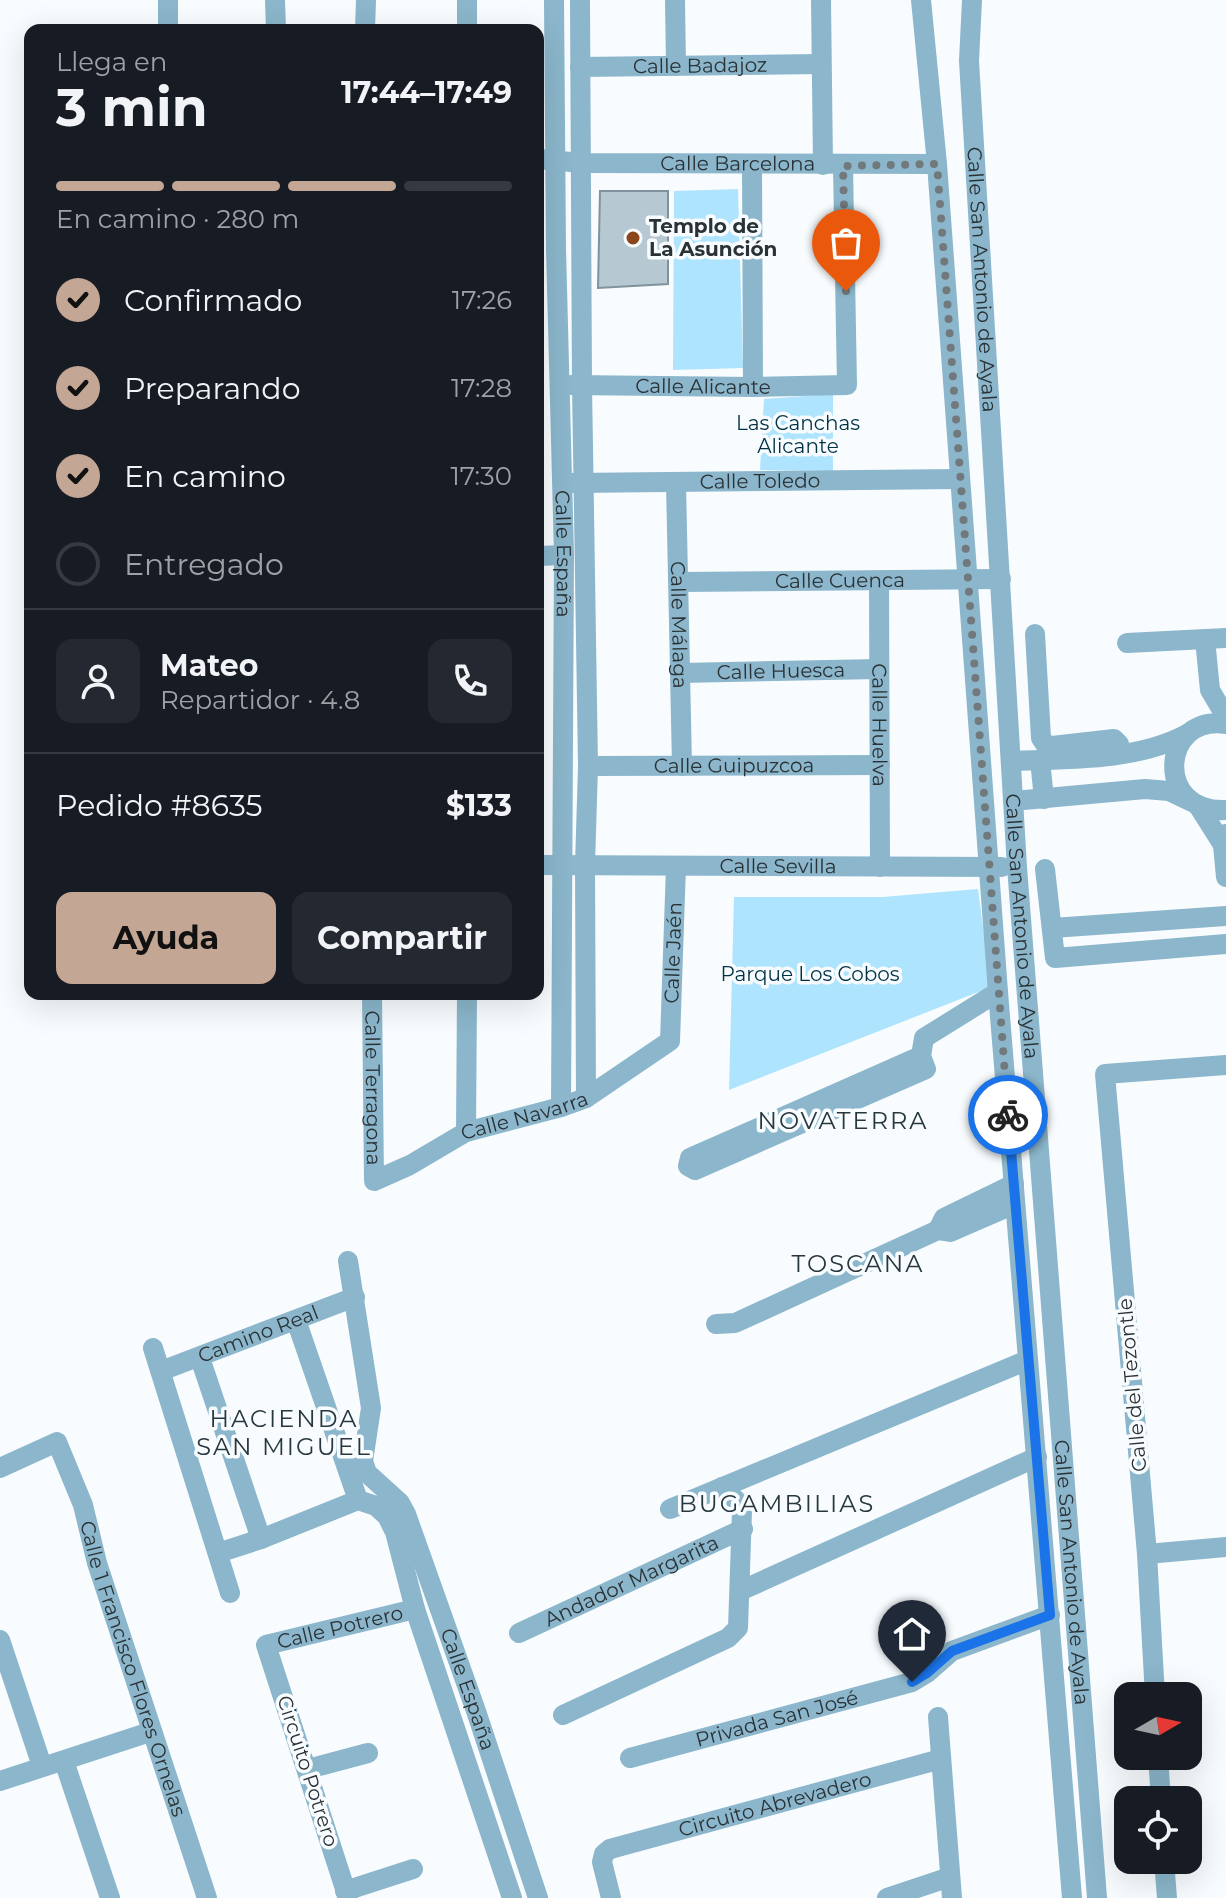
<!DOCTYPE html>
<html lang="es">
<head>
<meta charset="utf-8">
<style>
  :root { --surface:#171b24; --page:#242831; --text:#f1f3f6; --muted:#9ea1a6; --line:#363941; --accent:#c3a694 }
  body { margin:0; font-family:Montserrat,sans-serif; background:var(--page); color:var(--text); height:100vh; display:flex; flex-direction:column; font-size:30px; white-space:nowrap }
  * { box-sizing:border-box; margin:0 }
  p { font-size:26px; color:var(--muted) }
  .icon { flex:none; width:44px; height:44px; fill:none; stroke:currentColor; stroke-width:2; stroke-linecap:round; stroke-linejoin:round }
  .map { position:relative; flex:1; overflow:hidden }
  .panel { position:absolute; left:24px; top:24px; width:520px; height:976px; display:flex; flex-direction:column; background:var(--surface); border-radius:16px; box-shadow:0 8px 32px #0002 }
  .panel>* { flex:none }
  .needle { width:52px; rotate:81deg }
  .buttons { position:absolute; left:1114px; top:1682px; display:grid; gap:16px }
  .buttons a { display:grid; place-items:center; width:88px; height:88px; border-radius:16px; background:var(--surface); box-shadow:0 8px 32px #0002; font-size:40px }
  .pin { position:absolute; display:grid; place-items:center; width:68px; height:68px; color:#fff; margin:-82px -34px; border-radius:50% 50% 50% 0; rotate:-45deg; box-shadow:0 0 8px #0007 }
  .pin .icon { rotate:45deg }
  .courier { position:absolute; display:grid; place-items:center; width:80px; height:80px; margin:-40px; border:6px solid #1a73e8; border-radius:50%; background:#fff; color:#222; box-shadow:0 2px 10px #0007 }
  .summary em { font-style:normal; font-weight:700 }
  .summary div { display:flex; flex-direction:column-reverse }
  .summary { display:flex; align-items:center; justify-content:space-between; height:136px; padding:0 32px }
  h1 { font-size:52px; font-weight:700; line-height:60px }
  .bar { display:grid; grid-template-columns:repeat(4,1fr); gap:12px 8px; align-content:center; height:96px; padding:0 32px }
  .bar i { height:10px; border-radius:6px; background:var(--line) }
  .bar .active { background:var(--accent) }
  .bar p { grid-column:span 4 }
  .line { display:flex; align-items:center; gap:20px; padding:0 32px; border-top:2px solid var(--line) }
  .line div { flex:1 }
  .round { display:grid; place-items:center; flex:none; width:84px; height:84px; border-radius:16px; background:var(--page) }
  ol { padding:0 32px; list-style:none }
  li { display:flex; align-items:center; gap:24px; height:88px }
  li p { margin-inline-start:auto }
  li .icon { padding:8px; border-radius:50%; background:var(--accent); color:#111; stroke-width:4 }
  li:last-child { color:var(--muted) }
  li i { width:44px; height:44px; border:4px solid var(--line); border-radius:50% }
  .button { display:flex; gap:16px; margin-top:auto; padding:16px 32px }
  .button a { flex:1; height:92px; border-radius:16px; background:var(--accent); color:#111; font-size:32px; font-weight:700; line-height:92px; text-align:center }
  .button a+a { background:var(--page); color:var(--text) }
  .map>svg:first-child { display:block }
  .green { fill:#aee4fe }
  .building { fill:#b6c9d3; stroke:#80929b; stroke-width:2 }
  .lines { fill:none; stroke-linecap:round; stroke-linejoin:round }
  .minor { stroke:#8bb6cb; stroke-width:20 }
  .done { stroke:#72797c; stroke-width:8; stroke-dasharray:0 14.4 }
  .route { stroke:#1a73e8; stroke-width:10 }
  .poi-dot { fill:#8b471c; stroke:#f8fcfe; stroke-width:3 }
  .labels { text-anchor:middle; stroke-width:7; stroke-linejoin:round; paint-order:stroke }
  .street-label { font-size:20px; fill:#2a3236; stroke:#f8fcfe }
  .poi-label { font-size:20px; font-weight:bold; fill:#2a3236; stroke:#f8fcfe; text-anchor:start }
  .park-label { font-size:20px; fill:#003245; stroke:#f8fcfe }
  .quarter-label { font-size:24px; letter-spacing:2px; fill:#27373f; stroke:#f8fcfe }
</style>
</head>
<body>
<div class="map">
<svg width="1226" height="1898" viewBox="0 0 1226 1898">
  <rect width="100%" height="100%" fill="#f8fcfe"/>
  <g class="green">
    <path d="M738,189L743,368L673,370L674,191Z"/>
    <path d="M833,394V471L760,470L764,399Z"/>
    <path d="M978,889L991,987L729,1090L734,897H883Z"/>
  </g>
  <path class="building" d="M600,191H668V284L598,288Z"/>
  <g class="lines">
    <g class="minor">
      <path d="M168,0V30"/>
      <path d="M275,0L276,30"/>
      <path d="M467,0V30"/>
      <path id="s1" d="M554,0L556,249L564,555L561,1107"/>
      <path d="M580,0L582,385L588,766L585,865L586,1098"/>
      <path d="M675,0L676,66"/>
      <path d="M821,0L823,165"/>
      <path d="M921,0L937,164L998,992L1072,1898"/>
      <path id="s2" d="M972,0L969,61L1017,867L1097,1898"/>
      <path d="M365,30L366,0"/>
      <path id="s3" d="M580,67L821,64"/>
      <path id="s4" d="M538,159L582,163L937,164"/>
      <path d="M752,164L753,387"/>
      <path id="s5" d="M571,385L753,387L847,385L843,166"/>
      <path id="s6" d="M572,483L960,479"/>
      <path id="s7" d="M676,483L682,766"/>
      <path d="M538,556L564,555"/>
      <path id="s8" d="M879,581L880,867"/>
      <path id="s9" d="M680,582L1001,579"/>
      <path d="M1035,634L1041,738L1045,744L1052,746L1114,739L1119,744L1120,753"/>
      <path d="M1205,639L1210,690L1226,717"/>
      <path d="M1127,643L1226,638"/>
      <path id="s10" d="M681,673L879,669"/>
      <path d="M1226,724C1160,714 1154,814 1226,810"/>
      <path d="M1040,760L1044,799"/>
      <path d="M1011,761C1068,759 1137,761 1187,734"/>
      <path id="s11" d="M588,766L880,765"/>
      <path d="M1014,801L1145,789L1169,791L1190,801"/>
      <path d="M1199,807L1223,845"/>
      <path d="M1226,834L1223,845L1226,877"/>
      <path id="s12" d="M538,865L1002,867"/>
      <path d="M1045,869L1055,958L1226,944"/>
      <path d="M1052,928L1226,916"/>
      <path id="s13" d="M372,994L374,1181L410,1165L466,1132L561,1107L586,1098L670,1041L676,866"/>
      <path d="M921,1056L690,1158L688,1166L695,1170L926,1069L921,1056L924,1038L998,992"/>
      <path d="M466,1132L467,994"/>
      <path d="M938,1230L944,1218L1014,1184"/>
      <path id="s14" d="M348,1261L371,1408L363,1461L367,1473L400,1503L406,1514L476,1711L538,1898"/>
      <path d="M296,1320L358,1500"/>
      <path d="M716,1324L735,1323L938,1230L950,1232L1015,1204"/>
      <path d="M153,1348L230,1593"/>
      <path d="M200,1358L261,1539"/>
      <path id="s15" d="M161,1371L355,1297"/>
      <path id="s16" d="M0,1468L57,1442L83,1505L97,1563L207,1898"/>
      <path d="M670,1509L1028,1360"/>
      <path d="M218,1553L261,1539L358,1500L376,1506L387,1516L395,1532L415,1609L512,1898"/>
      <path d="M1147,1554L1226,1547"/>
      <path d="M740,1591L1037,1457"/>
      <path id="s17" d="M519,1633L743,1529"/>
      <path d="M0,1640L42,1766"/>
      <path d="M1155,1696L1147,1554L1105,1074L1226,1065"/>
      <path d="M563,1715L728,1638L738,1628L742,1511L739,1503L722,1487"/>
      <path d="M938,1717L952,1898"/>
      <path d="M1158,1756L1161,1800"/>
      <path id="s18" d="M630,1758L912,1682L927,1673L952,1651L1050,1615"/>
      <path d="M64,1761L110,1898"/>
      <path d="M308,1769L368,1753"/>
      <path d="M0,1781L150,1732"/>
      <path d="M1164,1860L1167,1898"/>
      <path d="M345,1891L413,1869"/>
      <path id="s19" d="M348,1898L266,1645L415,1609"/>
      <path id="s20" d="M611,1898L602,1862L604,1854L610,1849L941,1759"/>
      <path d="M887,1898L950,1877"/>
    </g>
  </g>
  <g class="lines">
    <path class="done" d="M846,291L843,166L937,164L1008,1115"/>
    <path class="route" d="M912,1682L927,1673L952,1651L1050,1615L1008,1115"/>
  </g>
  <circle class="poi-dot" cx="633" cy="238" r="8"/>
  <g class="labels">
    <g class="street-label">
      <text dy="7" stroke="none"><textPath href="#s3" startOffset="120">Calle Badajoz</textPath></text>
      <text dy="7" stroke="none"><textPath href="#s4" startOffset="200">Calle Barcelona</textPath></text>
      <text dy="7" stroke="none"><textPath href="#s2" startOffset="280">Calle San Antonio de Ayala</textPath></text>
      <text dy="7" stroke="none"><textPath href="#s5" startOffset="132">Calle Alicante</textPath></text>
      <text dy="7" stroke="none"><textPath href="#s6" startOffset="188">Calle Toledo</textPath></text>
      <text dy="7" stroke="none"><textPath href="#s1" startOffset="554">Calle España</textPath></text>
      <text dy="7" stroke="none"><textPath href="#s9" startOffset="160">Calle Cuenca</textPath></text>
      <text dy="7" stroke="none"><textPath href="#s7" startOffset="142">Calle Málaga</textPath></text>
      <text dy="7" stroke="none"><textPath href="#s10" startOffset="100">Calle Huesca</textPath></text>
      <text dy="7" stroke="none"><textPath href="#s8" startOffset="144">Calle Huelva</textPath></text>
      <text dy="7" stroke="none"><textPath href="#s11" startOffset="146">Calle Guipuzcoa</textPath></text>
      <text dy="7" stroke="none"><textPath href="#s12" startOffset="240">Calle Sevilla</textPath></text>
      <text dy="7" stroke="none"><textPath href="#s2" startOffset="928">Calle San Antonio de Ayala</textPath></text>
      <text dy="7" stroke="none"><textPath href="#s13" startOffset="606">Calle Jaén</textPath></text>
      <text dy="7" stroke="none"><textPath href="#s13" startOffset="94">Calle Terragona</textPath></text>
      <text dy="7" stroke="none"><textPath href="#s13" startOffset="352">Calle Navarra</textPath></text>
      <text dy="7" stroke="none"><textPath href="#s15" startOffset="104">Camino Real</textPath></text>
      <text transform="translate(1132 1385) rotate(-95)" y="7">Calle del Tezontle</text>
      <text dy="7" stroke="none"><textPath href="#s2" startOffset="1576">Calle San Antonio de Ayala</textPath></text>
      <text dy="7" stroke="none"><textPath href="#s17" startOffset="124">Andador Margarita</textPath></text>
      <text dy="7" stroke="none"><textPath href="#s19" startOffset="342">Calle Potrero</textPath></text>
      <text dy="7" stroke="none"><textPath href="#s16" startOffset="302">Calle 1 Francisco Flores Ornelas</textPath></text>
      <text dy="7" stroke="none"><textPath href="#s14" startOffset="458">Calle España</textPath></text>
      <text dy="7" stroke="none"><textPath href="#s18" startOffset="152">Privada San José</textPath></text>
      <text transform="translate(308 1771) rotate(72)" y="7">Circuito Potrero</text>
      <text dy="7" stroke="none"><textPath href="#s20" startOffset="224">Circuito Abrevadero</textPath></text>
    </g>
    <g class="poi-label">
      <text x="649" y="233">Templo de<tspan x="649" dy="23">La Asunción</tspan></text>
    </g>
    <g class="park-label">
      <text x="798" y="430">Las Canchas<tspan x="798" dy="23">Alicante</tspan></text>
      <text x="810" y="981">Parque Los Cobos</text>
    </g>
    <g class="quarter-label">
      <text x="843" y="1129">NOVATERRA</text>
      <text x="858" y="1272">TOSCANA</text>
      <text x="284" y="1427">HACIENDA<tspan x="284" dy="28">SAN MIGUEL</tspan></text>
      <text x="777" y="1512">BUGAMBILIAS</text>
    </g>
  </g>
</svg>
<div class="buttons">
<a><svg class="needle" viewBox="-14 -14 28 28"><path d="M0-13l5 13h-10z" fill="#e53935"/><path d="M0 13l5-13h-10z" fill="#9ea1a6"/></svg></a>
<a><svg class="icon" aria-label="locate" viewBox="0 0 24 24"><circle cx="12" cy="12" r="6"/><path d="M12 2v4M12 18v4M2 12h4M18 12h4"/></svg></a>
</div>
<div class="pin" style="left:846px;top:291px;background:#ea580c"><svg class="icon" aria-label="bag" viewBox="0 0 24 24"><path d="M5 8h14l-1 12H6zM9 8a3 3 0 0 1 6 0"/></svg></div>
<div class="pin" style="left:912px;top:1682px;background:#1f2937"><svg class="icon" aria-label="home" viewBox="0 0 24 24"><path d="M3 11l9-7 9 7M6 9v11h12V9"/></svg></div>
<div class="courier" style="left:1008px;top:1115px"><svg class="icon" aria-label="bike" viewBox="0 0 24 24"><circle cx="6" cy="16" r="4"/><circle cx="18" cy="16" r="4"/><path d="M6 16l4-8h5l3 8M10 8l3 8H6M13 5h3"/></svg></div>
<section class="panel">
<div class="summary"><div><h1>3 min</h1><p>Llega en</p></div><em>17:44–17:49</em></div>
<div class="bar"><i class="active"></i><i class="active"></i><i class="active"></i><i></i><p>En camino · 280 m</p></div>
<ol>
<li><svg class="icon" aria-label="check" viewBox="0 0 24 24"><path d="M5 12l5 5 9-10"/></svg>Confirmado<p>17:26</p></li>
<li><svg class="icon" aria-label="check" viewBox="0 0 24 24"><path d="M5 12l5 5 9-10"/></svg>Preparando<p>17:28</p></li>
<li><svg class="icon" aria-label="check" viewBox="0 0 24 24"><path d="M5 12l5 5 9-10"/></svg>En camino<p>17:30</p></li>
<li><i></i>Entregado</li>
</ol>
<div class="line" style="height:144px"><a class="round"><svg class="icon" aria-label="person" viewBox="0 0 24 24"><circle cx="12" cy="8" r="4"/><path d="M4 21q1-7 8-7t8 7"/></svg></a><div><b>Mateo</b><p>Repartidor · 4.8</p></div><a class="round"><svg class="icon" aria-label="phone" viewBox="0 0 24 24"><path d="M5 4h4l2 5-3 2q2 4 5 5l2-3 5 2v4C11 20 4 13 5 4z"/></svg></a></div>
<div class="line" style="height:104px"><div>Pedido #8635</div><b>$133</b></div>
<div class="button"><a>Ayuda</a><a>Compartir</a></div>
</section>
</div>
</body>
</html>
